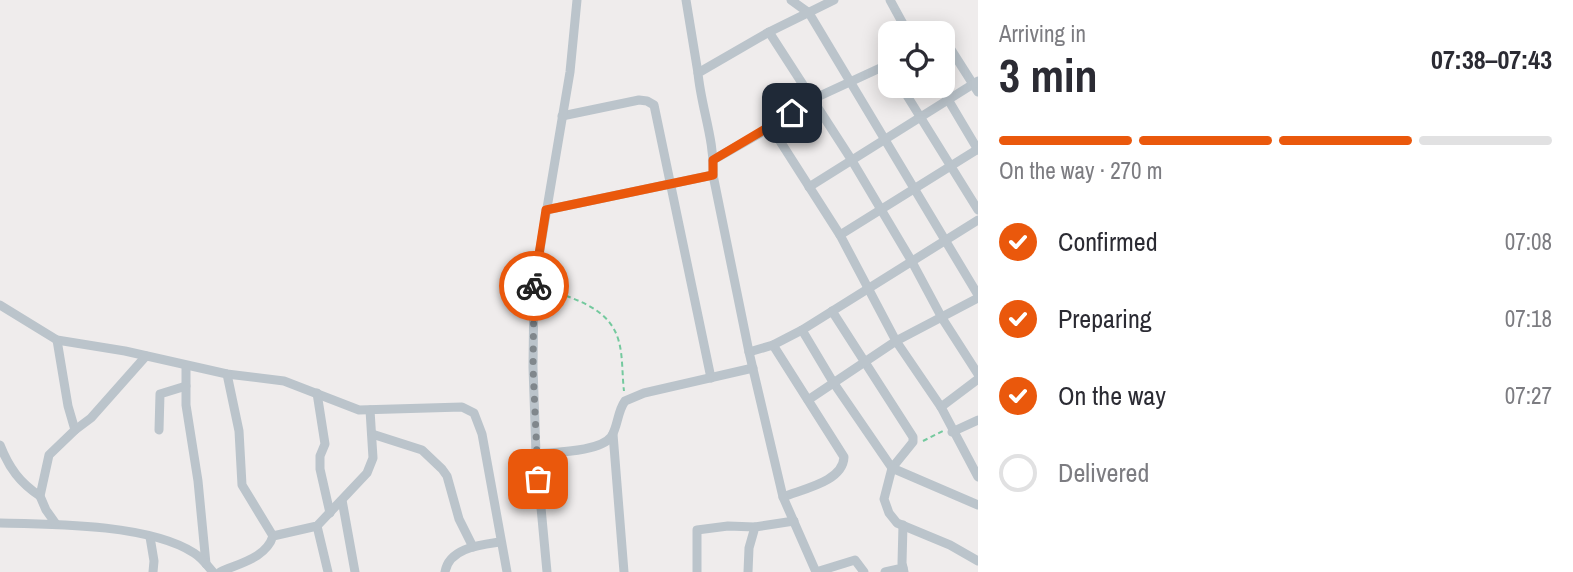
<!DOCTYPE html>
<html lang="en">
<head>
<meta charset="utf-8">
<style>
  :root { --surface:#fff; --page:#f2f2f3; --text:#2b2b33; --muted:#7c7c81; --line:#e1e1e2; --accent:#ea580c }
  body { margin:0; font-family:"Archivo Narrow",sans-serif; background:var(--page); color:var(--text); height:100vh; display:flex; flex-direction:column; font-size:26px; white-space:nowrap }
  * { box-sizing:border-box; margin:0 }
  p { font-size:23px; color:var(--muted) }
  .icon { flex:none; width:38px; height:38px; fill:none; stroke:currentColor; stroke-width:2; stroke-linecap:round; stroke-linejoin:round }
  .map { position:relative; flex:1; overflow:hidden }
  .sheet { display:flex; flex-direction:column; background:var(--surface); width:595px }
  .sheet>* { flex:none }
  .buttons { position:absolute; left:878px; top:21px; display:grid; gap:14px }
  .buttons a { display:grid; place-items:center; width:77px; height:77px; border-radius:14px; background:var(--surface); box-shadow:0 4px 18px #0003; font-size:35px }
  .pin { position:absolute; display:grid; place-items:center; width:60px; height:60px; color:#fff; margin:-30px; border-radius:14px; box-shadow:0 4px 10px #0006 }
  .courier { position:absolute; display:grid; place-items:center; width:70px; height:70px; margin:-35px; border:5px solid #ea580c; border-radius:50%; background:#fff; color:#222; box-shadow:0 2px 9px #0007 }
  .head em { font-style:normal; font-weight:700 }
  .head div { display:flex; flex-direction:column-reverse }
  .head { display:flex; align-items:center; justify-content:space-between; height:119px; padding:0 21px }
  h1 { font-size:46px; font-weight:700; line-height:52px }
  .bar { display:grid; grid-template-columns:repeat(4,1fr); gap:10px 7px; align-content:center; height:84px; padding:0 21px }
  .bar i { height:9px; border-radius:5px; background:var(--line) }
  .bar .on { background:var(--accent) }
  .bar p { grid-column:span 4 }
  ol { padding:0 21px; list-style:none }
  li { display:flex; align-items:center; gap:21px; height:77px }
  li p { margin-inline-start:auto }
  li .icon { padding:7px; border-radius:50%; background:var(--accent); color:#fff; stroke-width:4 }
  li:last-child { color:var(--muted) }
  li i { width:38px; height:38px; border:4px solid var(--line); border-radius:50% }
  main { display:flex; flex:1; min-height:0 }
  .map>svg:first-child { display:block }
  .lines { fill:none; stroke-linecap:round; stroke-linejoin:round }
  .path { stroke:#74c99e; stroke-width:2; stroke-dasharray:5 3.5; stroke-linecap:butt }
  .minor { stroke:#bbc4cb; stroke-width:9 }
  .done { stroke:#80878c; stroke-width:7; stroke-dasharray:0 12.6 }
  .route { stroke:#ea580c; stroke-width:9 }
</style>
</head>
<body>
<main>
<div class="map">
<svg width="978" height="572" viewBox="0 0 978 572">
  <rect width="100%" height="100%" fill="#efecec"/>
  <g class="lines">
    <g class="path">
      <path d="M542,287C572,299 610,306 619,342C623,357 622,375 624,391"/>
      <path d="M923,441L943,431"/>
    </g>
    <g class="minor">
      <path d="M686,0L698,73"/>
      <path d="M791,0L809,13L978,295"/>
      <path d="M890,0L908,33"/>
      <path d="M769,32L851,159L911,260L942,318L978,374"/>
      <path d="M926,33L935,27L941,33"/>
      <path d="M943,37L978,92"/>
      <path d="M901,86L978,210"/>
      <path d="M940,86L978,150"/>
      <path d="M562,116L639,100L647,101L654,105L711,378"/>
      <path d="M771,127L813,99L891,63"/>
      <path d="M713,160L771,127L840,235L896,341L941,407L978,477"/>
      <path d="M809,187L978,81"/>
      <path d="M546,210L713,175"/>
      <path d="M840,235L978,149"/>
      <path d="M0,305L57,340L125,351L227,374L284,381L359,410L462,407L474,413L482,434L507,572"/>
      <path d="M802,330L833,382L892,468L913,442V437L832,311"/>
      <path d="M57,340L68,406L75,430"/>
      <path d="M773,345L844,457C843,482 802,489 783,497"/>
      <path d="M749,352L773,345L802,330L978,220"/>
      <path d="M186,366V405L198,481L206,564"/>
      <path d="M227,374L239,431L242,485L273,536"/>
      <path d="M317,393L325,444L320,456V469L330,513"/>
      <path d="M808,400L896,341L978,298"/>
      <path d="M941,407L978,379"/>
      <path d="M159,430L160,394L186,386"/>
      <path d="M952,432L978,420"/>
      <path d="M372,434L422,450L442,469L447,476L459,519L473,547"/>
      <path d="M613,434L624,572"/>
      <path d="M0,445C9,468 20,483 40,496"/>
      <path d="M536,454C553,452 600,452 611,437C618,427 617,412 625,401L644,393L753,368"/>
      <path d="M342,500L355,572"/>
      <path d="M978,505L892,468L884,499L889,513L897,523L950,545L978,561"/>
      <path d="M0,523C53,524 149,524 194,553C202,558 207,565 213,572"/>
      <path d="M56,524L46,510L40,496L49,455L75,430L91,418L146,356"/>
      <path d="M903,525L902,563L904,572"/>
      <path d="M317,526L328,572"/>
      <path d="M150,537L154,561L153,572"/>
      <path d="M220,572C240,563 266,558 273,536L317,526L367,473L373,458L370,410"/>
      <path d="M445,572C449,548 480,545 500,542"/>
      <path d="M547,572L536,454L533,367L534,285L570,72L577,0"/>
      <path d="M697,572V530L728,526L755,527"/>
      <path d="M748,572L749,548L755,527L794,521"/>
      <path d="M816,572L783,497L749,352L713,175C715,141 701,107 698,73L769,32L834,0"/>
      <path d="M816,572L855,560L864,572"/>
      <path d="M885,572L903,568"/>
    </g>
  </g>
  <g class="lines">
    <path class="done" d="M534,286L533,367L538,479"/>
    <path class="route" d="M534,286L546,210L713,175V160L792,113"/>
  </g>
</svg>
<div class="buttons">
<a><svg class="icon" aria-label="locate" viewBox="0 0 24 24"><circle cx="12" cy="12" r="6"/><path d="M12 2v4M12 18v4M2 12h4M18 12h4"/></svg></a>
</div>
<div class="pin" style="left:538px;top:479px;background:#ea580c"><svg class="icon" aria-label="bag" viewBox="0 0 24 24"><path d="M5 8h14l-1 12H6zM9 8a3 3 0 0 1 6 0"/></svg></div>
<div class="pin" style="left:792px;top:113px;background:#1f2937"><svg class="icon" aria-label="home" viewBox="0 0 24 24"><path d="M3 11l9-7 9 7M6 9v11h12V9"/></svg></div>
<div class="courier" style="left:534px;top:286px"><svg class="icon" aria-label="bike" viewBox="0 0 24 24"><circle cx="6" cy="16" r="4"/><circle cx="18" cy="16" r="4"/><path d="M6 16l4-8h5l3 8M10 8l3 8H6M13 5h3"/></svg></div>
</div>
<section class="sheet">
<div class="head"><div><h1>3 min</h1><p>Arriving in</p></div><em>07:38–07:43</em></div>
<div class="bar"><i class="on"></i><i class="on"></i><i class="on"></i><i></i><p>On the way · 270 m</p></div>
<ol>
<li><svg class="icon" aria-label="check" viewBox="0 0 24 24"><path d="M5 12l5 5 9-10"/></svg>Confirmed<p>07:08</p></li>
<li><svg class="icon" aria-label="check" viewBox="0 0 24 24"><path d="M5 12l5 5 9-10"/></svg>Preparing<p>07:18</p></li>
<li><svg class="icon" aria-label="check" viewBox="0 0 24 24"><path d="M5 12l5 5 9-10"/></svg>On the way<p>07:27</p></li>
<li><i></i>Delivered</li>
</ol>
</section>
</main>
</body>
</html>
